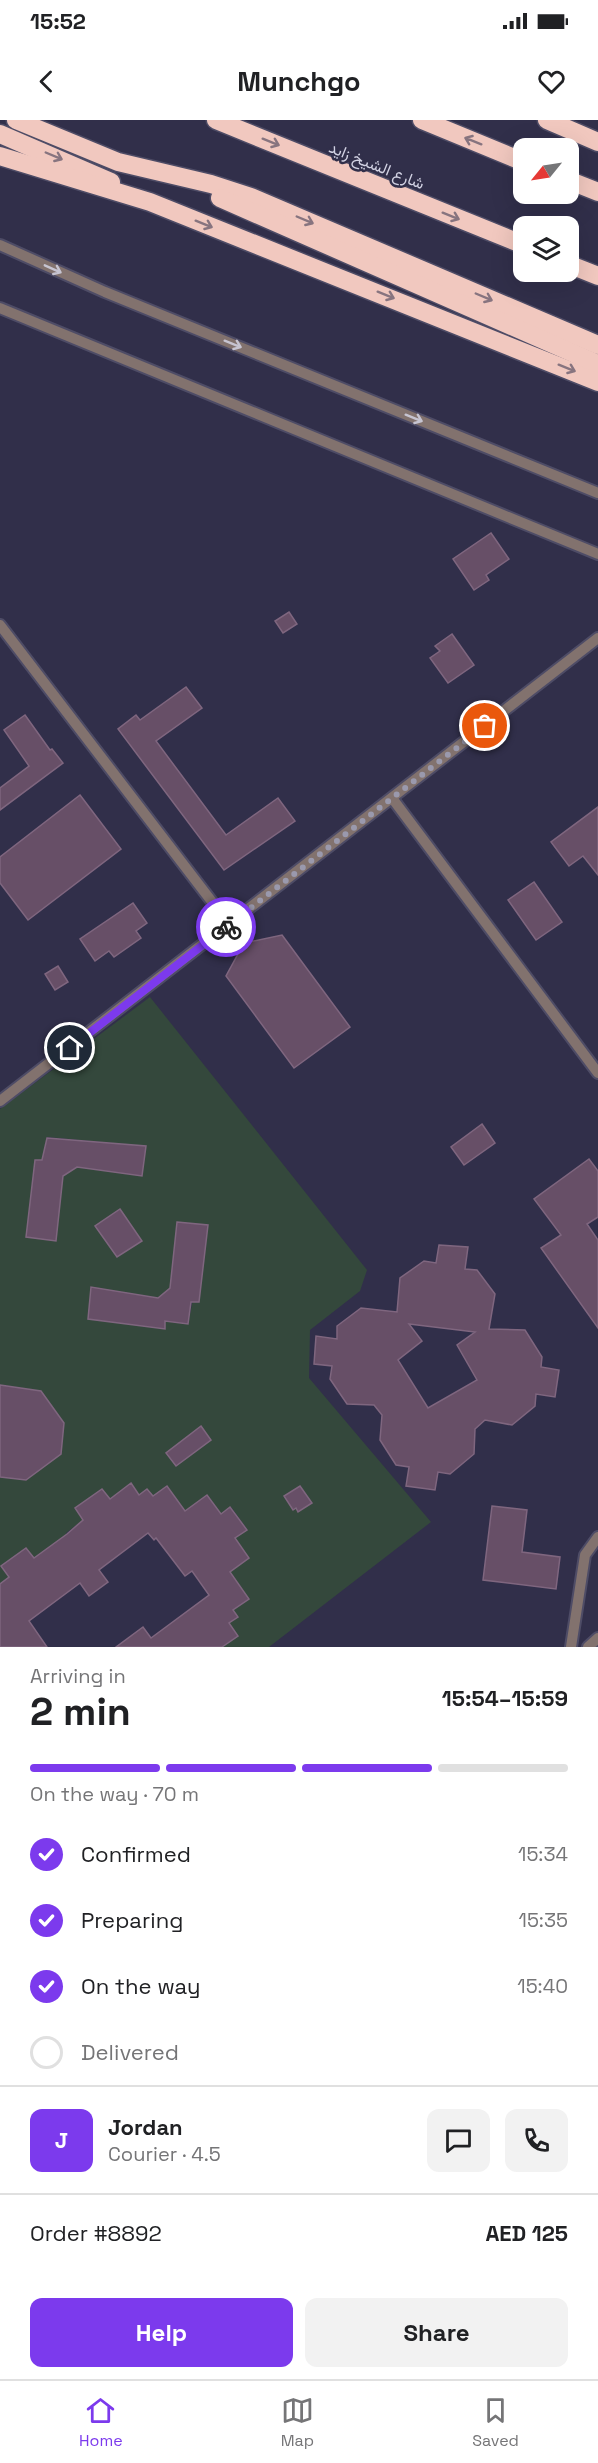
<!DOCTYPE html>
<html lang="en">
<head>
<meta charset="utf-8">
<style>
  :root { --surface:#fff; --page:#f2f2f2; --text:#202124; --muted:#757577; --line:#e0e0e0; --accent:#7c3aed }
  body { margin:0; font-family:"Space Grotesk",Vazirmatn,sans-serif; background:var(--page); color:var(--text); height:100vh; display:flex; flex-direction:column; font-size:22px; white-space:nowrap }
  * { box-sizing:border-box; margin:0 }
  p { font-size:20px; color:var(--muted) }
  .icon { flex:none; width:33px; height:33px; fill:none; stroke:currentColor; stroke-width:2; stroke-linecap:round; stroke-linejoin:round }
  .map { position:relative; height:1527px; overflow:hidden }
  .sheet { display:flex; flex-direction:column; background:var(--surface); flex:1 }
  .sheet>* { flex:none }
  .needle { width:39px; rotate:240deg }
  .tools { position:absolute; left:513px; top:18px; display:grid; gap:12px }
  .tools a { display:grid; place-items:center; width:66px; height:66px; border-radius:12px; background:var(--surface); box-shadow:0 6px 24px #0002; font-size:30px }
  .pin { position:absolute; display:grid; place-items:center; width:51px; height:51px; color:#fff; margin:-26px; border:3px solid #fff; border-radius:50%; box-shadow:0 2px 6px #0007 }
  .courier { position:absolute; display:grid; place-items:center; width:60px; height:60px; margin:-30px; border:4px solid #7c3aed; border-radius:50%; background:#fff; color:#222; box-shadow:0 2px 8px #0007 }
  .headline em { font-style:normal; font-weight:700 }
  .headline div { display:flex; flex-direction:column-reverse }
  .headline { display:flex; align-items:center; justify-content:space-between; height:102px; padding:0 30px }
  h1 { font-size:39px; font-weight:700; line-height:45px }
  .bar { display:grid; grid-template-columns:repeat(4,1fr); gap:9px 6px; align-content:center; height:72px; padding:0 30px }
  .bar i { height:8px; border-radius:4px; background:var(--line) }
  .bar .selected { background:var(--accent) }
  .bar p { grid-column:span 4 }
  .line { display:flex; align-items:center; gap:15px; padding:0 30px; border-top:2px solid var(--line) }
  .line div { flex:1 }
  .round { display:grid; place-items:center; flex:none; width:63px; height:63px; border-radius:12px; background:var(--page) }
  ol { padding:0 30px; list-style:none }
  li { display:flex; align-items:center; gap:18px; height:66px }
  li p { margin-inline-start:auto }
  li .icon { padding:6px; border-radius:50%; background:var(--accent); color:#fff; stroke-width:4 }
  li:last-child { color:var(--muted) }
  li i { width:33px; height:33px; border:3px solid var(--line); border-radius:50% }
  .primary-button { display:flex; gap:12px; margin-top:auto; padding:12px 30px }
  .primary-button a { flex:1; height:69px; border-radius:12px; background:var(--accent); color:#fff; font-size:24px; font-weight:700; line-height:69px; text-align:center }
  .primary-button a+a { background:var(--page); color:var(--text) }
  .status { display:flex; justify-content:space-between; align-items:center; height:42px; padding:0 30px; background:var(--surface); direction:ltr }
  .status svg { height:16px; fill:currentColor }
  header { display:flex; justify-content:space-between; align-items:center; height:78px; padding:0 30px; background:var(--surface); font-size:27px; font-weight:700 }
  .tab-bar { display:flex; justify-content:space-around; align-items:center; height:84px; border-top:2px solid var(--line); background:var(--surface); font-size:16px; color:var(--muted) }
  .tab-bar a { display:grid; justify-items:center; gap:3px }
  .tab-bar .selected { color:var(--accent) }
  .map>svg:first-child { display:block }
  .green { fill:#34483c; fill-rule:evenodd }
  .building { fill:#674f67; stroke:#7f667f; stroke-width:1.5; fill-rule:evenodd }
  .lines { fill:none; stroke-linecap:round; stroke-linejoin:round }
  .service-casing { stroke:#4e4c66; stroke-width:14 }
  .motorway-casing { stroke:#4e4c66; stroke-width:21 }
  .service { stroke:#82726e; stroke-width:10 }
  .motorway { stroke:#f1c8bf; stroke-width:18 }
  .oneway { stroke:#87747f }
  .oneway2 { stroke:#c6c4d1 }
  .done { stroke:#9a99ad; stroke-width:6; stroke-dasharray:0 10.8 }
  .route { stroke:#7c3aed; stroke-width:8 }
  .labels { text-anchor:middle; stroke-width:5; stroke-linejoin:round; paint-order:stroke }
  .street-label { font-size:16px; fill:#d2d2e3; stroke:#312f4a }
</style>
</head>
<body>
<div class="status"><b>15:52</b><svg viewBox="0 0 49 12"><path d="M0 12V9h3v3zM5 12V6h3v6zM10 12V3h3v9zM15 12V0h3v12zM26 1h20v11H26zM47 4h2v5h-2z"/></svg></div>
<header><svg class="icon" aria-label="back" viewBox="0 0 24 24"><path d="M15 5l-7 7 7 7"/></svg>Munchgo<svg class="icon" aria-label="heart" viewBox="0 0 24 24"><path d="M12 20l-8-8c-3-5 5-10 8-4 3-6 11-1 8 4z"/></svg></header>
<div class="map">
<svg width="598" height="1527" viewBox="0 0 598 1527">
  <rect width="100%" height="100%" fill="#312f4a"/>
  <path class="green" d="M150,877L367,1150L360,1171L310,1210L309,1258L431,1402L269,1527H222L238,1516L229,1503L237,1497L233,1490L249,1479L230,1452L235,1418L247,1409L231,1387L221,1394L207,1375L185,1391L167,1366L153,1376L147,1369L139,1375L131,1364L110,1379L102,1369L75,1388L83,1400L66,1413L85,1439L54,1424L34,1438L26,1428L1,1446L9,1457L0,1464V1357L26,1360L61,1334L64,1303L41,1271L3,1265L0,1267V989ZM47,1017L145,1026L142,1056L77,1047L63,1056L55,1121L27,1117L35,1040H42ZM177,1102L208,1105L188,1204L165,1201L164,1209L89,1199L91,1167L158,1178L170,1168Z"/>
  <g class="building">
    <path d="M491,413L509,439L486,455L489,460L474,470L453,439Z"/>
    <path d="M289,492L297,504L283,513L275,501Z"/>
    <path d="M452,514L474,545L448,563L430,538L440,531L435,526Z"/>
    <path d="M186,567L202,588L156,621L226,715L278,678L295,701L224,750L118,609L136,595L140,600Z"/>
    <path d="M25,595L50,630L52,629L63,643L0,690V668L29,646L4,610Z"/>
    <path d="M80,675L121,729L28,800L0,763V737Z"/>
    <path d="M598,687V755L583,736L569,746L551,722Z"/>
    <path d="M534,762L562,802L536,820L508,780Z"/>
    <path d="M133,783L147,803L136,811L141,818L114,837L109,831L95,841L80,819Z"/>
    <path d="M282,815L350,907L294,948L226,856L244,823Z"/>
    <path d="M58,846L68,862L55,870L45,854Z"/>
    <path d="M482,1004L495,1023L464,1045L451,1027Z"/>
    <path d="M47,1018L146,1026L142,1056L77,1047L63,1056L56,1121L26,1117L35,1040H42Z"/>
    <path d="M589,1039L598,1051V1097L587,1104L598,1120V1208L541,1128L561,1115L534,1079Z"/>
    <path d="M120,1089L142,1121L117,1137L95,1106Z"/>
    <path d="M177,1102L208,1105L199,1182H191L188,1204L165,1201V1209L88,1199L91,1167L158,1178L170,1168Z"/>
    <path d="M439,1125L468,1127L465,1149L477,1150L495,1174L489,1209L525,1210L542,1237L541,1247L559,1250L555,1277L536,1274L535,1286L512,1305L485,1300L475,1309L474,1334L450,1354L438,1352L435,1370L406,1366L409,1347L396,1345L380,1320L382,1295L374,1285L347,1284L330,1259L332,1246L314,1244L316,1216L337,1219V1206L361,1188L397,1192L400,1158L424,1141L436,1143ZM409,1204L475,1212L457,1225L477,1260L428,1288L398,1240L422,1221Z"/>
    <path d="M0,1265L41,1271L64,1303L61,1334L26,1360L0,1357Z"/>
    <path d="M201,1306L211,1320L176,1346L166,1333Z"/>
    <path d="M131,1363L139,1375L147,1369L153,1376L167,1366L185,1391L207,1375L221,1394L230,1387L247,1410L235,1418L249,1438L230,1452L249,1479L233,1490L238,1497L229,1503L238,1516L222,1527H116L143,1507L151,1518L209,1475L192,1451L185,1456L156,1418L154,1420L148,1413L99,1450L108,1462L89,1476L80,1463L29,1501L47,1527H0V1464L9,1457L1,1446L26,1428L34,1438L67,1414L83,1400L75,1388L102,1369L110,1379Z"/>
    <path d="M300,1366L312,1383L298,1392L296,1388L293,1390L284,1376Z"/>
    <path d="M492,1386L527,1390L522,1432L560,1437L556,1469L483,1460Z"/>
  </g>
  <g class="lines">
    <g class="service-casing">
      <g id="service">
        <path d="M0,125L105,172L598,373"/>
        <path d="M0,188L598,434"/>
        <path d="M0,505L229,804"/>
        <path d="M392,678L598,953"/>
        <path d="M0,981L598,518"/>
        <path d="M571,1527L585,1435L598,1417"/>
        <path d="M588,1527L598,1518"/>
      </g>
    </g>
    <g class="motorway-casing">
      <g id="motorway">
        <path d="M16,0L118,42L211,64L251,77L598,225"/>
        <path d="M216,0L524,125"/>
        <path d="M422,0L524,42"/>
        <path d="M547,0L598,22"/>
        <path d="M0,14L111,62"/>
        <path d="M0,36L150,82L598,262"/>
        <path d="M568,60L598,72"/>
        <path d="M220,78L598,244"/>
        <path d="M568,144L598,156"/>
      </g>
    </g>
    <use href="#service" class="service"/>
    <use href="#motorway" class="motorway"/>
  </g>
  <defs><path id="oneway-shaft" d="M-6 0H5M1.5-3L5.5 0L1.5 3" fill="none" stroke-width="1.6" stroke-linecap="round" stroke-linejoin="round" transform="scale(1.5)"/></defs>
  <g class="oneway">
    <use href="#oneway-shaft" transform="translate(473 21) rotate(-158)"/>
    <use href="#oneway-shaft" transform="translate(271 22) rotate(22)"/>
    <use href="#oneway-shaft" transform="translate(54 36) rotate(23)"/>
    <use href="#oneway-shaft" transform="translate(451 96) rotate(22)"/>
    <use href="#oneway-shaft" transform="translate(305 100) rotate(23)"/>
    <use href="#oneway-shaft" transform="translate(204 104) rotate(22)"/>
    <use href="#oneway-shaft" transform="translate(386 175) rotate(22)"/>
    <use href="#oneway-shaft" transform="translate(484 177) rotate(23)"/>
    <use href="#oneway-shaft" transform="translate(567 248) rotate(22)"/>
  </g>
  <g class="oneway2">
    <use href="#oneway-shaft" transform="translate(53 149) rotate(24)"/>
    <use href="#oneway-shaft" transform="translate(233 224) rotate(22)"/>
    <use href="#oneway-shaft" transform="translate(414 298) rotate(22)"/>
  </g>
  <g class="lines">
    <path class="done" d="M226,807L485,606"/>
    <path class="route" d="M70,928L226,807"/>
  </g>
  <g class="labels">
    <g class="street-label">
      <text transform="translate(377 45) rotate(22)" y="6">شارع الشيخ زايد</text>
    </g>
  </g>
</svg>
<div class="tools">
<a><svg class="needle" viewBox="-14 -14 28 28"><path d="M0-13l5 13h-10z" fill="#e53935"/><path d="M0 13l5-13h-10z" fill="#757577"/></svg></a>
<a><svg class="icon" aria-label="layers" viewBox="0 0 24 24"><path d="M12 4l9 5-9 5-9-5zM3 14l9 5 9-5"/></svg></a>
</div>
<div class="pin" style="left:485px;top:606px;background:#ea580c"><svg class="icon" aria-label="bag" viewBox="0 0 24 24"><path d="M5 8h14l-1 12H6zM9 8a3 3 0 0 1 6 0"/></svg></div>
<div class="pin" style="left:70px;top:928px;background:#1f2937"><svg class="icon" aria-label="home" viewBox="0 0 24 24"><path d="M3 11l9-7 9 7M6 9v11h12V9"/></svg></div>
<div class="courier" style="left:226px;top:807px"><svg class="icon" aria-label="bike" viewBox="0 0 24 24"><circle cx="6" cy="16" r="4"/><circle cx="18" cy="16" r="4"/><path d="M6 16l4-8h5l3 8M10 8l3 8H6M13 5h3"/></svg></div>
</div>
<section class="sheet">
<div class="headline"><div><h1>2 min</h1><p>Arriving in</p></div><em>15:54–15:59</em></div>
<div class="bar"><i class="selected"></i><i class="selected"></i><i class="selected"></i><i></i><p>On the way · 70 m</p></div>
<ol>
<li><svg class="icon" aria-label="check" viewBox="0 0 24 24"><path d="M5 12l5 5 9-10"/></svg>Confirmed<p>15:34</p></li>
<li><svg class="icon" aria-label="check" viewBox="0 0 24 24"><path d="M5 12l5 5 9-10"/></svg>Preparing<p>15:35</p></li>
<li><svg class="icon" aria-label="check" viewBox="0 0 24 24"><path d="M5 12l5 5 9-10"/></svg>On the way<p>15:40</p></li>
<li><i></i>Delivered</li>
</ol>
<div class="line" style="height:108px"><b class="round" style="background:var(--accent);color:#fff">J</b><div><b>Jordan</b><p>Courier · 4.5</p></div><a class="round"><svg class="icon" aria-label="chat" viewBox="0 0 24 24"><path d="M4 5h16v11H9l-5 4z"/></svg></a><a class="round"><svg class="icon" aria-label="phone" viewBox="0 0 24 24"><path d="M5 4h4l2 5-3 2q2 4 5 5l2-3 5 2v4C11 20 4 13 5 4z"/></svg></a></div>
<div class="line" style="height:78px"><div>Order #8892</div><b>AED 125</b></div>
<div class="primary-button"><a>Help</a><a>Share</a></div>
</section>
<nav class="tab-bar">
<a class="selected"><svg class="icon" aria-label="home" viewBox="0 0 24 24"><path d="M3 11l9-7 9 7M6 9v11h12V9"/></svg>Home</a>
<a><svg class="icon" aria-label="map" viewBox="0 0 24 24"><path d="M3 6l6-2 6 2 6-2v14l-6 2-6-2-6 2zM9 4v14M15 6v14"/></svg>Map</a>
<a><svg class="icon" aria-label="saved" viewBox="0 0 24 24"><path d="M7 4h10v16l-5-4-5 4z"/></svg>Saved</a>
</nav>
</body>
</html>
